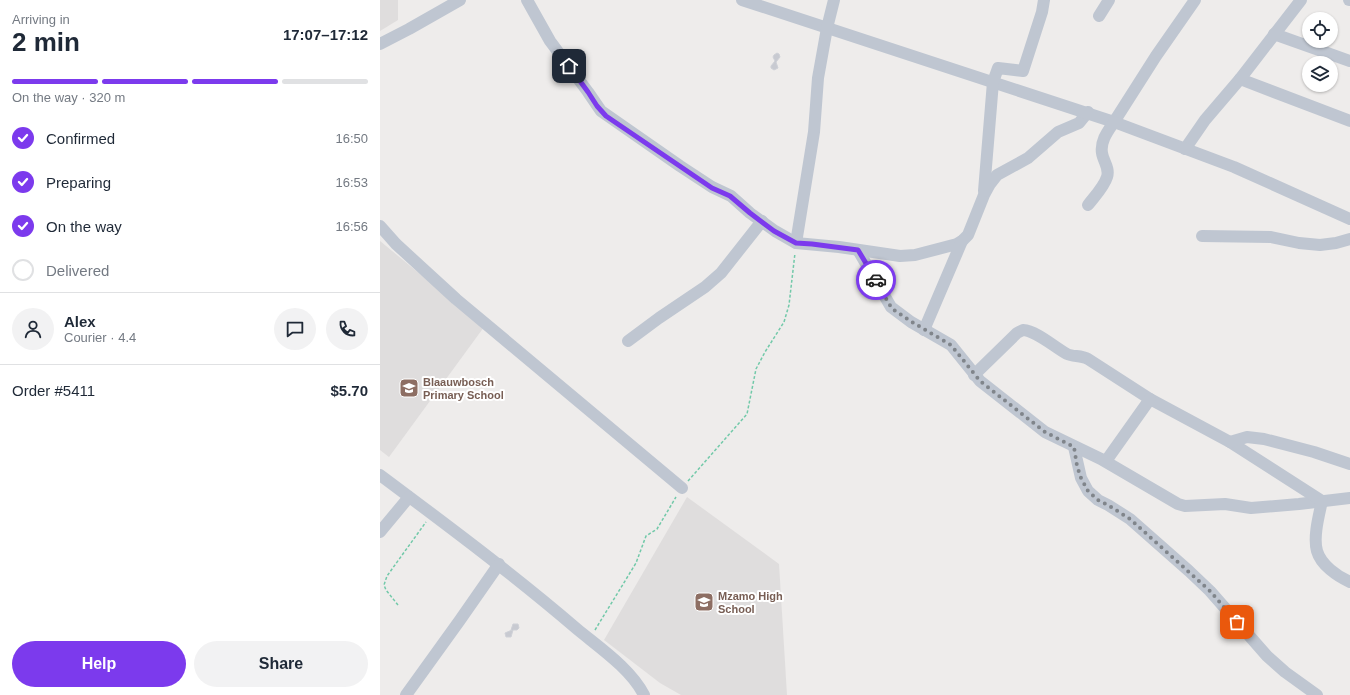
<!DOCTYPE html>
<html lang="en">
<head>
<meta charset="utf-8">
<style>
  :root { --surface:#fff; --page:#f2f2f3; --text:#1f2937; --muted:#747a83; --line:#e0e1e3; --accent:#7c3aed }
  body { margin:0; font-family:Arial,sans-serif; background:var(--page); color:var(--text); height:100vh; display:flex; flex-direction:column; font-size:15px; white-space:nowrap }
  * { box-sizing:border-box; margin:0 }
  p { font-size:13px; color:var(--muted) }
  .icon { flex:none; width:22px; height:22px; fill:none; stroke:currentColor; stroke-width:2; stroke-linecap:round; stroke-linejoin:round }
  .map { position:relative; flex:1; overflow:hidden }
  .sheet { display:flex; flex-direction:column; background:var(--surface); width:380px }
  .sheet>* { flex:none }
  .fabs { position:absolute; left:922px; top:12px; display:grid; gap:8px }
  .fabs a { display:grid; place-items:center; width:36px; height:36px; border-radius:50%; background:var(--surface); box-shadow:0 1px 3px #0004; font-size:20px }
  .pin { position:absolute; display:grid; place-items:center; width:34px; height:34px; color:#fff; margin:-17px; border-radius:8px; box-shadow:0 2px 6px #0006 }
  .courier { position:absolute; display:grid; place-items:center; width:40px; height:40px; margin:-20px; border:3px solid #7c3aed; border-radius:50%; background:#fff; color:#222; box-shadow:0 1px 5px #0007 }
  .head em { font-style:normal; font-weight:800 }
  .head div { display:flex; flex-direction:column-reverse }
  .head { display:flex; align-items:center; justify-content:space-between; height:68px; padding:0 12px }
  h1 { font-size:26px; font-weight:800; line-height:30px }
  .bar { display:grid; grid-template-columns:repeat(4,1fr); gap:6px 4px; align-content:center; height:48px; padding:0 12px }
  .bar i { height:5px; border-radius:3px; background:var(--line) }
  .bar .on { background:var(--accent) }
  .bar p { grid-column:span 4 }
  .line { display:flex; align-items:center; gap:10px; padding:0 12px; border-top:1px solid var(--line) }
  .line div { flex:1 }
  .round { display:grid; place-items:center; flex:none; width:42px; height:42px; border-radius:21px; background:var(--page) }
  ol { padding:0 12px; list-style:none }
  li { display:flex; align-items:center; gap:12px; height:44px }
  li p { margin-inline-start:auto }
  li .icon { padding:4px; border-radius:50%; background:var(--accent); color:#fff; stroke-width:4 }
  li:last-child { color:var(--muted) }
  li i { width:22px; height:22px; border:2px solid var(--line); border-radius:50% }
  .primary-button { display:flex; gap:8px; margin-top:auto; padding:8px 12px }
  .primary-button a { flex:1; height:46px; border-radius:24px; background:var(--accent); color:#fff; font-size:16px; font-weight:800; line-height:46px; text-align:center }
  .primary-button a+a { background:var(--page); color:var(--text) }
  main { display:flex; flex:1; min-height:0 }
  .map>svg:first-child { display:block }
  .education { fill:#dfdddd }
  .building { fill:#c8cad1; stroke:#cfd1d7 }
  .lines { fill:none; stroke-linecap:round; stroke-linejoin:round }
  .path { stroke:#72c9a9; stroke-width:1.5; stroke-dasharray:3 2; stroke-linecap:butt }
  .minor { stroke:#bfc6d1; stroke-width:12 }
  .done { stroke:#80858b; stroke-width:4; stroke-dasharray:0 7.2 }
  .route { stroke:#7c3aed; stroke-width:5 }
  .labels { text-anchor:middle; stroke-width:4; stroke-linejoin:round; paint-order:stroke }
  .education-label { font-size:11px; font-weight:bold; fill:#785e54; stroke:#fff; text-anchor:start }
</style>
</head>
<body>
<main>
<section class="sheet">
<div class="head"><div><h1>2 min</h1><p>Arriving in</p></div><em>17:07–17:12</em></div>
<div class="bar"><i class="on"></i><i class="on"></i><i class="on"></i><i></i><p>On the way · 320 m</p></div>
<ol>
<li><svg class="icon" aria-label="check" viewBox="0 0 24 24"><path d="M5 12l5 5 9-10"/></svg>Confirmed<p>16:50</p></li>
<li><svg class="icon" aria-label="check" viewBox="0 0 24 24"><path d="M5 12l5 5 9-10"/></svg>Preparing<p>16:53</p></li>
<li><svg class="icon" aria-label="check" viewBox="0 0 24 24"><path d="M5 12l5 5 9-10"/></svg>On the way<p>16:56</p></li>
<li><i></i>Delivered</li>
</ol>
<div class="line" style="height:72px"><a class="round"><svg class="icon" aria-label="person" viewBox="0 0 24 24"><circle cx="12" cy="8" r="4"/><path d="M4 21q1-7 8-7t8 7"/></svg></a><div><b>Alex</b><p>Courier · 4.4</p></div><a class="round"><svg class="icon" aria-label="chat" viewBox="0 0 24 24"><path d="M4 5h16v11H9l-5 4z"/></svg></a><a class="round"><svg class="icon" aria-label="phone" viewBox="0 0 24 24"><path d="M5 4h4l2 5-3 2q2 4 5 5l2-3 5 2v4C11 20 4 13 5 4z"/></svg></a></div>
<div class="line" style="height:52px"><div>Order #5411</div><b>$5.70</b></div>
<div class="primary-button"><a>Help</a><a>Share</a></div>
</section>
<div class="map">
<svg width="970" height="695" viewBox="0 0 970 695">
  <rect width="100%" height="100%" fill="#eeeceb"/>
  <g class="education">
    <path d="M0,0H18V20L0,31Z"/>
    <path d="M0,241L104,327L9,457L0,450Z"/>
    <path d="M307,497L399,564L407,695H301L280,683L224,640Z"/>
  </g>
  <g class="building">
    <path d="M397,53L399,54L400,57L396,62L398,68L394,70L391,68V66L395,61L393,57L394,55Z"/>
    <path d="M133,624H138L139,628L137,630H133L131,637H126L125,633L132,630H131Z"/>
  </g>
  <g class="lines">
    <g class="path">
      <path d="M308,481L367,414L376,369L385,352L404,322L409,305L415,253"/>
      <path d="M18,605L6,590L4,585L7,576L46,522"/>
      <path d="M215,630L256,563L266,536L277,529L296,497"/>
    </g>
    <g class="minor">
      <path d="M147,0L170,41L208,92L221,111L300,166L332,187L351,196L370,213L395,231L416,243L459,247L520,256L535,255L577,244L582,241L588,235L604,195L610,184L617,175L648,158L678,132L699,123L708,112"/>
      <path d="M362,0L734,122L776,56L815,0"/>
      <path d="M969,0H970"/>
      <path d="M719,16L729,0"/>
      <path d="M894,34L970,61"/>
      <path d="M0,44L29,29L80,0"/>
      <path d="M860,79L970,121"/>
      <path d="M805,149L825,120L860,79L921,0"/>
      <path d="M604,191L613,82L618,68L643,71L662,12L664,0"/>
      <path d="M708,205C714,197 724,187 727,177C730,168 723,161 722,153C720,141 728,131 734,122L854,167L970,219"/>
      <path d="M0,226L16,244L76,299L302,488"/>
      <path d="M822,236L891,237L919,243L940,245L956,243L970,239"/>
      <path d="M416,243L434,132L438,78L447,28L454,0"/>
      <path d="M478,250L511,307L531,322L571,345L600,381L665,432L721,459L798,504L805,506L845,504L871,508L919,504L970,498"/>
      <path d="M544,330L582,241"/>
      <path d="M248,341L279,318L325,287L341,273L382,221"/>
      <path d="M594,375L637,333L643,330C657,331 674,347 687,354C693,357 701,355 708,359L770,399L850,442L942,501C939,515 933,537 937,551C941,565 957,576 970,582"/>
      <path d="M850,442L867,437L884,439L934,452L970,464"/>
      <path d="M694,447L701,478L708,491L718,500L728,505L750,519L809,571L830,591L887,656L905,672L937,695"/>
      <path d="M726,461L770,399"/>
      <path d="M0,475C67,525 134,575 197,629C220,648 251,669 264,695"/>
      <path d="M0,532L29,497"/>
      <path d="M26,695L80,620L119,564"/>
    </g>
  </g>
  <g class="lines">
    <path class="done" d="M496,280L509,304L514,310L532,322L571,345L600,381L665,432L694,447L697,466L701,478L708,491L718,500L728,505L750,519L830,591L857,622"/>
    <path class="route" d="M189,66L208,92L217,106L226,116L332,188L350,196L370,213L394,231L416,243L432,244L478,250L496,280"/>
  </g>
  <defs>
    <g id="school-square" transform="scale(1)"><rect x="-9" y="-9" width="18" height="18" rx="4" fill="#8d6e63" stroke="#fff"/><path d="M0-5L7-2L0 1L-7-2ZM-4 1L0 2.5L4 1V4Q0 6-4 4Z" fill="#fff"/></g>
  </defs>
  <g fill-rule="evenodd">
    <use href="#school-square" x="29" y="388"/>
    <use href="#school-square" x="324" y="602"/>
  </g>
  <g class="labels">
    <g class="education-label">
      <text x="43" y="386">Blaauwbosch<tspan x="43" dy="13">Primary School</tspan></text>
      <text x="338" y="600">Mzamo High<tspan x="338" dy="13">School</tspan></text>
    </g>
  </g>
</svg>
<div class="fabs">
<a><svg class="icon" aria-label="locate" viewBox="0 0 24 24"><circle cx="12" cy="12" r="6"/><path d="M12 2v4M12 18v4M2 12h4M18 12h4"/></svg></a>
<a><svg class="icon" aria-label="layers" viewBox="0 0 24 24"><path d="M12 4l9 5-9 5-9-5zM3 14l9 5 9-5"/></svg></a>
</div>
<div class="pin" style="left:857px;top:622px;background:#ea580c"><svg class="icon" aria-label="bag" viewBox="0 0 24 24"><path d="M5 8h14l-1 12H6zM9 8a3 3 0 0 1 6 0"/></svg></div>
<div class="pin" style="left:189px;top:66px;background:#1f2937"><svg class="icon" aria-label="home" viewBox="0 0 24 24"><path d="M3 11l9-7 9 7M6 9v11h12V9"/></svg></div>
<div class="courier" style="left:496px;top:280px"><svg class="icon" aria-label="car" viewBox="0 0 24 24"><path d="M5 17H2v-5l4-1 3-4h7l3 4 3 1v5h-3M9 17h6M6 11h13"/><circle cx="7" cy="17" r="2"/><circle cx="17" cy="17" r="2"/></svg></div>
</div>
</main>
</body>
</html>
